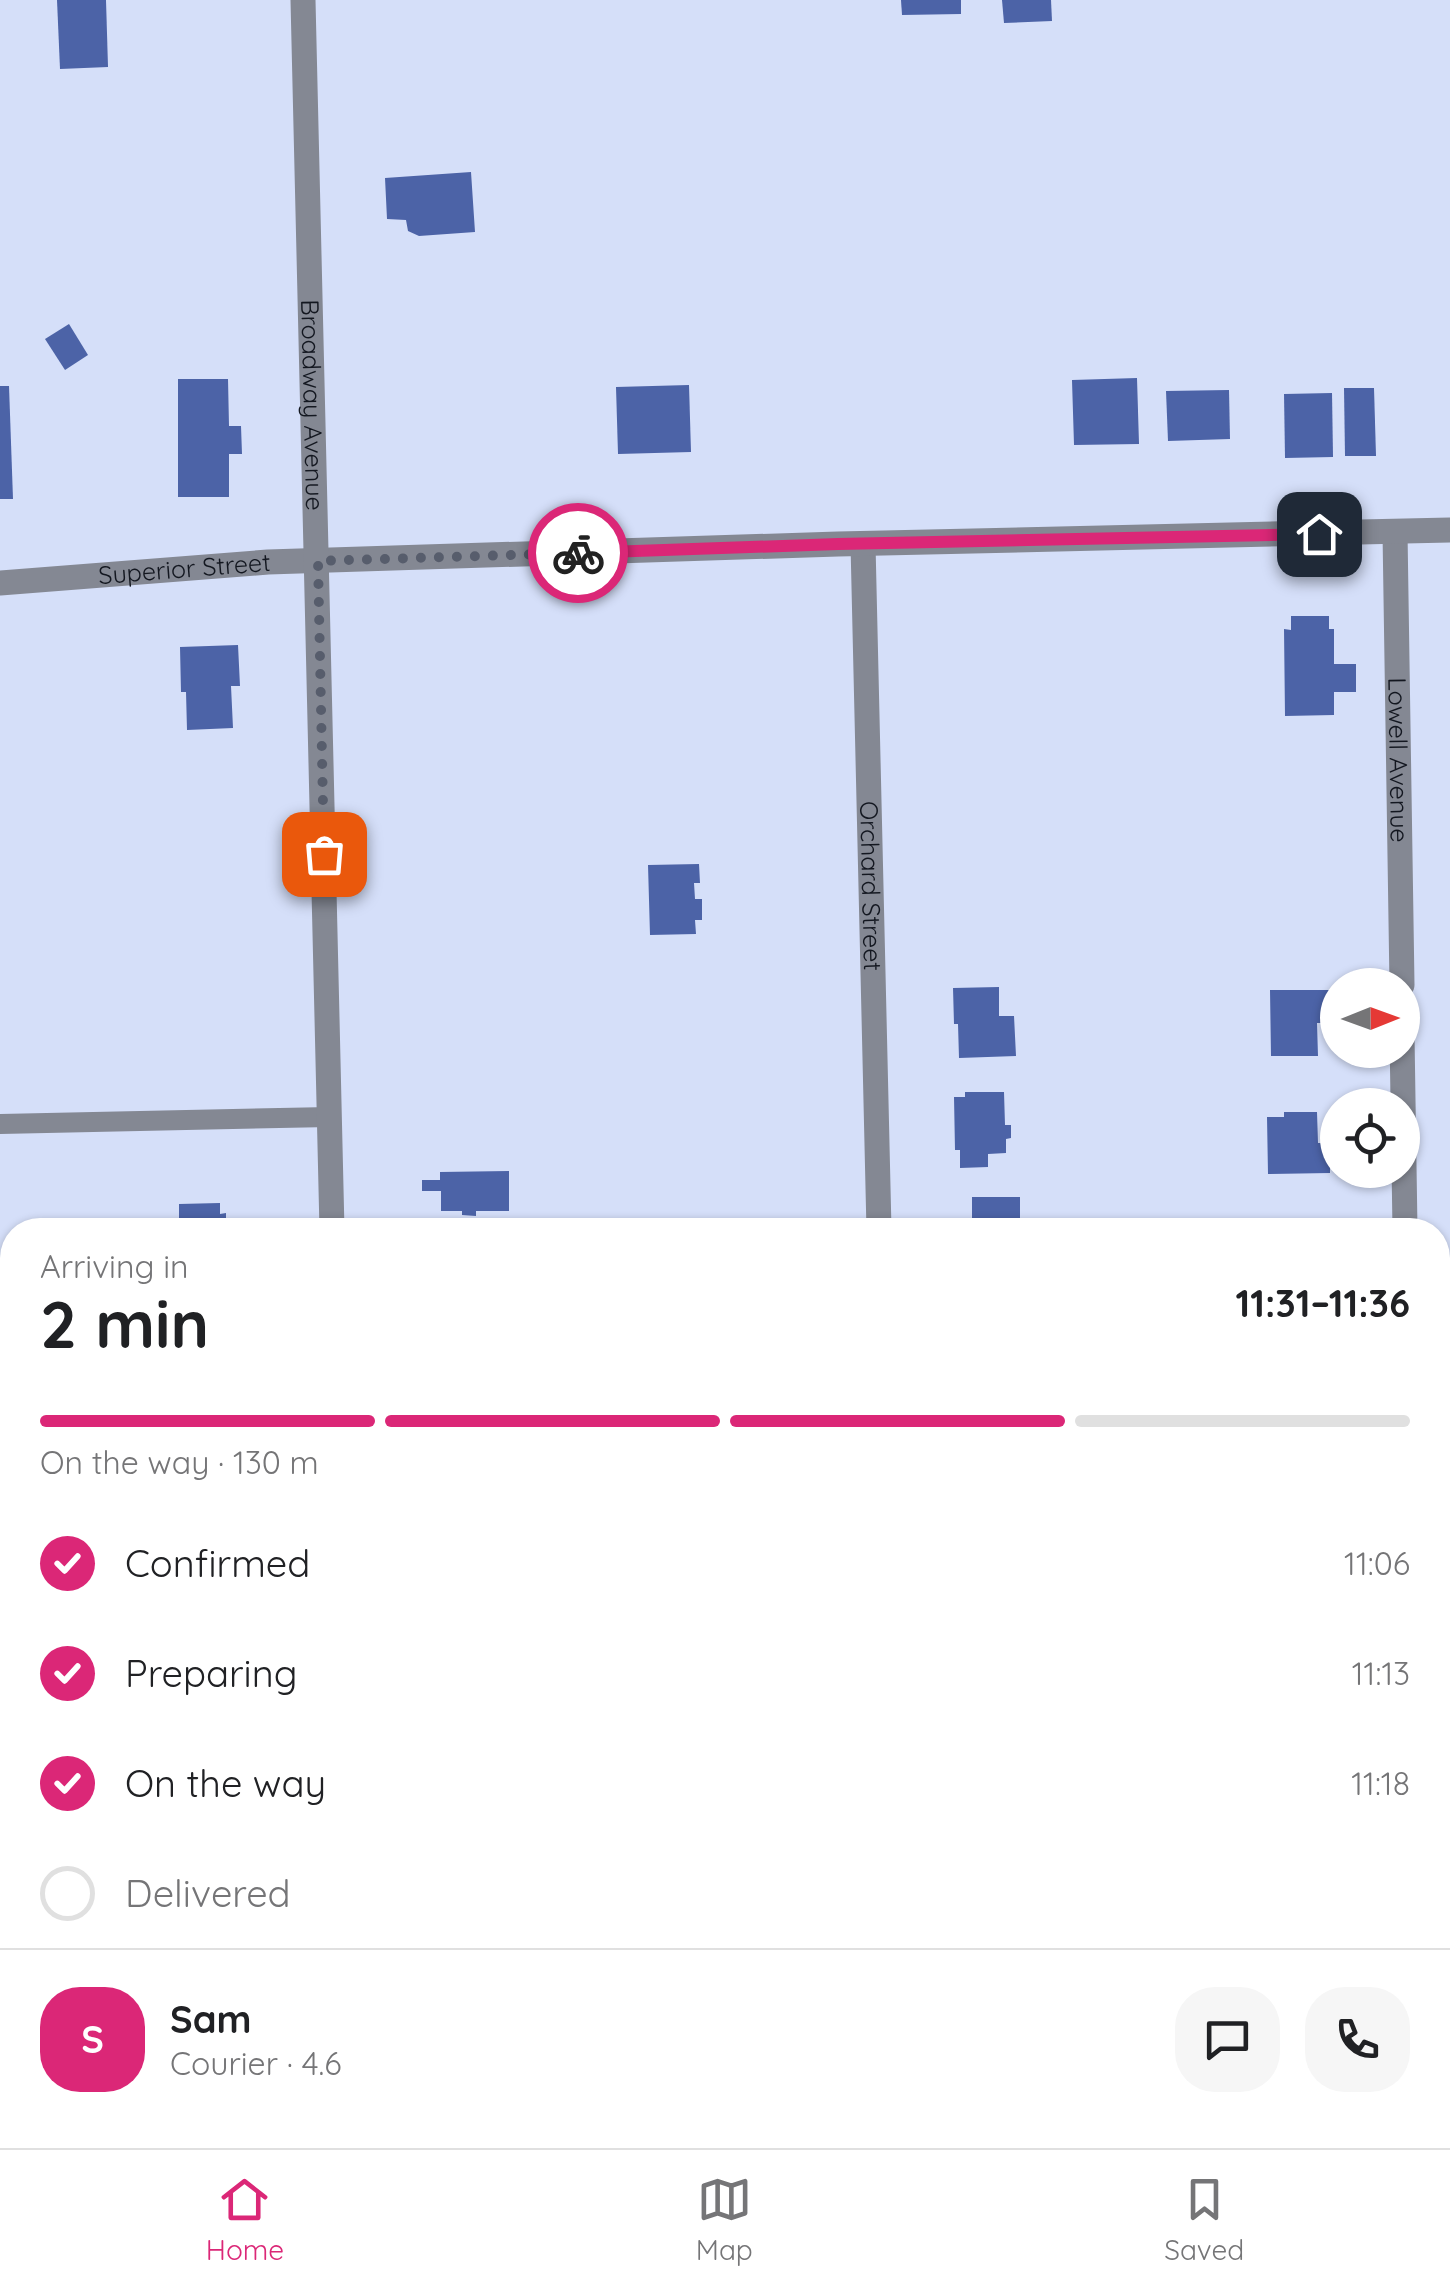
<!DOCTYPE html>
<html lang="en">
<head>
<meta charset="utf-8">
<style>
  :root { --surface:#fff; --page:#f6f6f6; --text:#202124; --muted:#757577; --line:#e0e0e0; --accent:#db2777 }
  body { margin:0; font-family:Quicksand,sans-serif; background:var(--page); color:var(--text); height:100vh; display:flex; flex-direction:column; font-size:38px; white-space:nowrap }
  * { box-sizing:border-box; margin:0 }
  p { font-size:32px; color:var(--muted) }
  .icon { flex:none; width:55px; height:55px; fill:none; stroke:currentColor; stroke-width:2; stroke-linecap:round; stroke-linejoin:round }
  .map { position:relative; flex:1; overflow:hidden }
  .details { position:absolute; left:0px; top:1218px; width:1450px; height:932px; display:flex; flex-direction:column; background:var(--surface); border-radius:40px 40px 0 0; box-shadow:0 2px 8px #0004 }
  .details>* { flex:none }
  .needle { width:65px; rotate:89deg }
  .fabs { position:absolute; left:1320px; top:968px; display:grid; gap:20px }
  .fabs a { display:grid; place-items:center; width:100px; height:100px; border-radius:50%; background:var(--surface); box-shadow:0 2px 8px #0004; font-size:50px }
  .pin { position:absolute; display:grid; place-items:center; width:85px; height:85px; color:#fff; margin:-42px; border-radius:20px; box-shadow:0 5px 15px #0006 }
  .courier { position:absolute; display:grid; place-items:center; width:100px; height:100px; margin:-50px; border:8px solid #db2777; border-radius:50%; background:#fff; color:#222; box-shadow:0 2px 12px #0007 }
  .headline em { font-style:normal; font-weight:700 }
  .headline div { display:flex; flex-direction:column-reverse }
  .headline { display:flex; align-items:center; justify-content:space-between; height:170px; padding:0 40px }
  h1 { font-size:65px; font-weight:700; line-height:75px }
  .bar { display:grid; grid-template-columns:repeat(4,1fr); gap:15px 10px; align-content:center; height:120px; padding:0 40px }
  .bar i { height:12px; border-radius:8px; background:var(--line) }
  .bar .on { background:var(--accent) }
  .bar p { grid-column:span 4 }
  .line { display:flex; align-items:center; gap:25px; padding:0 40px; border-top:2px solid var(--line) }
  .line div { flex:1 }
  .round { display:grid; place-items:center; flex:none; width:105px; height:105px; border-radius:40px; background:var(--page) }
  ol { padding:0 40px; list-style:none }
  li { display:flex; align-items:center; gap:30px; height:110px }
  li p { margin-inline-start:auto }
  li .icon { padding:10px; border-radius:50%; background:var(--accent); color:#fff; stroke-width:4 }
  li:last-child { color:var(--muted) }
  li i { width:55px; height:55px; border:5px solid var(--line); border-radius:50% }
  .dock { display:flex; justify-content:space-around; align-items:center; height:140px; border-top:2px solid var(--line); background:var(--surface); font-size:28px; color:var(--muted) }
  .dock a { display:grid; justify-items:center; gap:5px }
  .dock .on { color:var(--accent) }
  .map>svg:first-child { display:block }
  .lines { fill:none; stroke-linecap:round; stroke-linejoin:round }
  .stream { stroke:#6d86ce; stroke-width:11 }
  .building { fill:#4c63a7 }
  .service { stroke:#848893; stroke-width:20 }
  .minor { stroke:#848893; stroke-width:25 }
  .tertiary { stroke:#848893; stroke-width:25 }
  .done { stroke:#575d6c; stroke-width:10; stroke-dasharray:0 18 }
  .route { stroke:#db2777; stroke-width:12 }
  .labels { text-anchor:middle; stroke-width:8; stroke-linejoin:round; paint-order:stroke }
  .street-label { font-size:25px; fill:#131720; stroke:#e6ecfc }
</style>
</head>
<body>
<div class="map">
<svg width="1450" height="2148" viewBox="0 0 1450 2148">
  <rect width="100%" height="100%" fill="#d5dff9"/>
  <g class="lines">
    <g class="stream">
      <path d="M0,1898L12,1907"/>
      <path d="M302,2138L308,2148"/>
    </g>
  </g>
  <g class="building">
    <path d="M57,0H106L108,67L60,69Z"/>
    <path d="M901,0H961V14L902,15Z"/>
    <path d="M1002,0H1051L1052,21L1004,23Z"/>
    <path d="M471,172L475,232L419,236L408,231L406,220L387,219L385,178Z"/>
    <path d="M69,324L88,355L65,370L45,339Z"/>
    <path d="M1137,378L1139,444L1074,445L1072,380Z"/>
    <path d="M178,379H228L229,426H241L242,454H229V497H178Z"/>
    <path d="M689,385L691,452L618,454L616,387Z"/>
    <path d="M0,386H9L13,499H0Z"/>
    <path d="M1344,388H1374L1376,456H1345Z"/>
    <path d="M1229,390L1230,439L1168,441L1166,391Z"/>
    <path d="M1332,393L1333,457L1285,458L1284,394Z"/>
    <path d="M1291,616H1329V629H1334V664H1356V692H1334V715L1285,716L1284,629L1291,630Z"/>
    <path d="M238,645L240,686H231L233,728L187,730L186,692H181L180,647Z"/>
    <path d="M699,864L700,883H694L695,899H702V920H695L696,934L650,935L648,865Z"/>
    <path d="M999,987V1016H1014L1016,1056L959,1058L958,1024H954L953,988Z"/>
    <path d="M1270,990H1330L1331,1023H1317L1318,1056H1271Z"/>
    <path d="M965,1092H1004L1005,1125H1011V1138L1006,1139V1153L988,1154V1167L960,1168V1150H955L954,1097H965Z"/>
    <path d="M1284,1112H1317L1318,1143H1330V1173L1268,1174L1267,1117H1284Z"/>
    <path d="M509,1171V1211H476V1216L462,1215V1211H441V1191H422V1180H440V1172Z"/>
    <rect x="972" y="1197" width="48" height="33"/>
    <path d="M220,1203V1214L226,1213V1230H179V1204Z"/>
    <path d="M1317,1224V1230H1269V1225Z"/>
    <path d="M1060,2138L1061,2148H1011L1010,2139Z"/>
  </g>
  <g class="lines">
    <path class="service" d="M0,1124L330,1117"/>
    <g class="minor">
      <path id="s1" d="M1395,532L1402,985"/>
      <path id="s2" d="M863,544L879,1230"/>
      <path id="s3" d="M0,583L268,562L838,544L1450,530"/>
      <path d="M1402,1035L1405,1230"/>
      <path d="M901,2138L902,2148"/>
      <path d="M1414,2138V2148"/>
    </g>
    <g class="tertiary">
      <path id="s4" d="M303,0L332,1230"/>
      <path d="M269,2138L270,2148"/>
    </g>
  </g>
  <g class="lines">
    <path class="done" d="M324,854L318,561L578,553"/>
    <path class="route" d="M578,553L838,544L1319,534"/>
  </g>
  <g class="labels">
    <g class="street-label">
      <text dy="9" stroke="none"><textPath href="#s4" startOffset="405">Broadway Avenue</textPath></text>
      <text dy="9" stroke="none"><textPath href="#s3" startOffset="185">Superior Street</textPath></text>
      <text dy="9" stroke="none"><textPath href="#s1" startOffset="228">Lowell Avenue</textPath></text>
      <text dy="9" stroke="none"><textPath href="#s2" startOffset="342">Orchard Street</textPath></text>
    </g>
  </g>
</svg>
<div class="fabs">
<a><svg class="needle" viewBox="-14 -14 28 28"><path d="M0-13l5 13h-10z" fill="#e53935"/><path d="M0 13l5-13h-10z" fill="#757577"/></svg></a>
<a><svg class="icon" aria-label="locate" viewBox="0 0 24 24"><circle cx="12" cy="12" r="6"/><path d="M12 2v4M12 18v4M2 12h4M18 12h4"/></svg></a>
</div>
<div class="pin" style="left:324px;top:854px;background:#ea580c"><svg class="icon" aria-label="bag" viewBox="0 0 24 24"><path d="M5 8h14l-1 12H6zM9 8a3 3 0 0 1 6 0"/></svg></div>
<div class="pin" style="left:1319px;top:534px;background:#1f2937"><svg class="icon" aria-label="home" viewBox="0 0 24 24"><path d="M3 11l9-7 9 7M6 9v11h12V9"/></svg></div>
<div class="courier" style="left:578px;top:553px"><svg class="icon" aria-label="bike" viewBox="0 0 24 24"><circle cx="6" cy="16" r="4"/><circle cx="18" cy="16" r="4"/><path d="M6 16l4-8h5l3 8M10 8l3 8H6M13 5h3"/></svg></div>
<section class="details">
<div class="headline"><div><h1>2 min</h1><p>Arriving in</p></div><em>11:31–11:36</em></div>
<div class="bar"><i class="on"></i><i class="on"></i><i class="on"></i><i></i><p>On the way · 130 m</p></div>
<ol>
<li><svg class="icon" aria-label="check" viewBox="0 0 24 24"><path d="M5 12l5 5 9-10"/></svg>Confirmed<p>11:06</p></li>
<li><svg class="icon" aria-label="check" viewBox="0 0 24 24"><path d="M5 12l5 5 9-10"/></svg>Preparing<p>11:13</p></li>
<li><svg class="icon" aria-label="check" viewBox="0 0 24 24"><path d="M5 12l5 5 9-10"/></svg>On the way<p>11:18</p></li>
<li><i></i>Delivered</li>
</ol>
<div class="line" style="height:180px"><b class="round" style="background:var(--accent);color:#fff">S</b><div><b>Sam</b><p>Courier · 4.6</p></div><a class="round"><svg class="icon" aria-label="chat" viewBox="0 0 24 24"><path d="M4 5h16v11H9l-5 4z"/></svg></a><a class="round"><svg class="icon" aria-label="phone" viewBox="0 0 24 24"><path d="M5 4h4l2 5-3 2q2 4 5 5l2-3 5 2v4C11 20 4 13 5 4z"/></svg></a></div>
</section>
</div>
<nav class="dock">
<a class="on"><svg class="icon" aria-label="home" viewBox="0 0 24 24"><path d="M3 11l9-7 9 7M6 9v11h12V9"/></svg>Home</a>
<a><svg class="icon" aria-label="map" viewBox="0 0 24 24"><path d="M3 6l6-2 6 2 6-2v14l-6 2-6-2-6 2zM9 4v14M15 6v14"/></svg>Map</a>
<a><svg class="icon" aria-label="saved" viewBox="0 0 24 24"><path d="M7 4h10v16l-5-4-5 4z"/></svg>Saved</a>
</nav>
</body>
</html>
